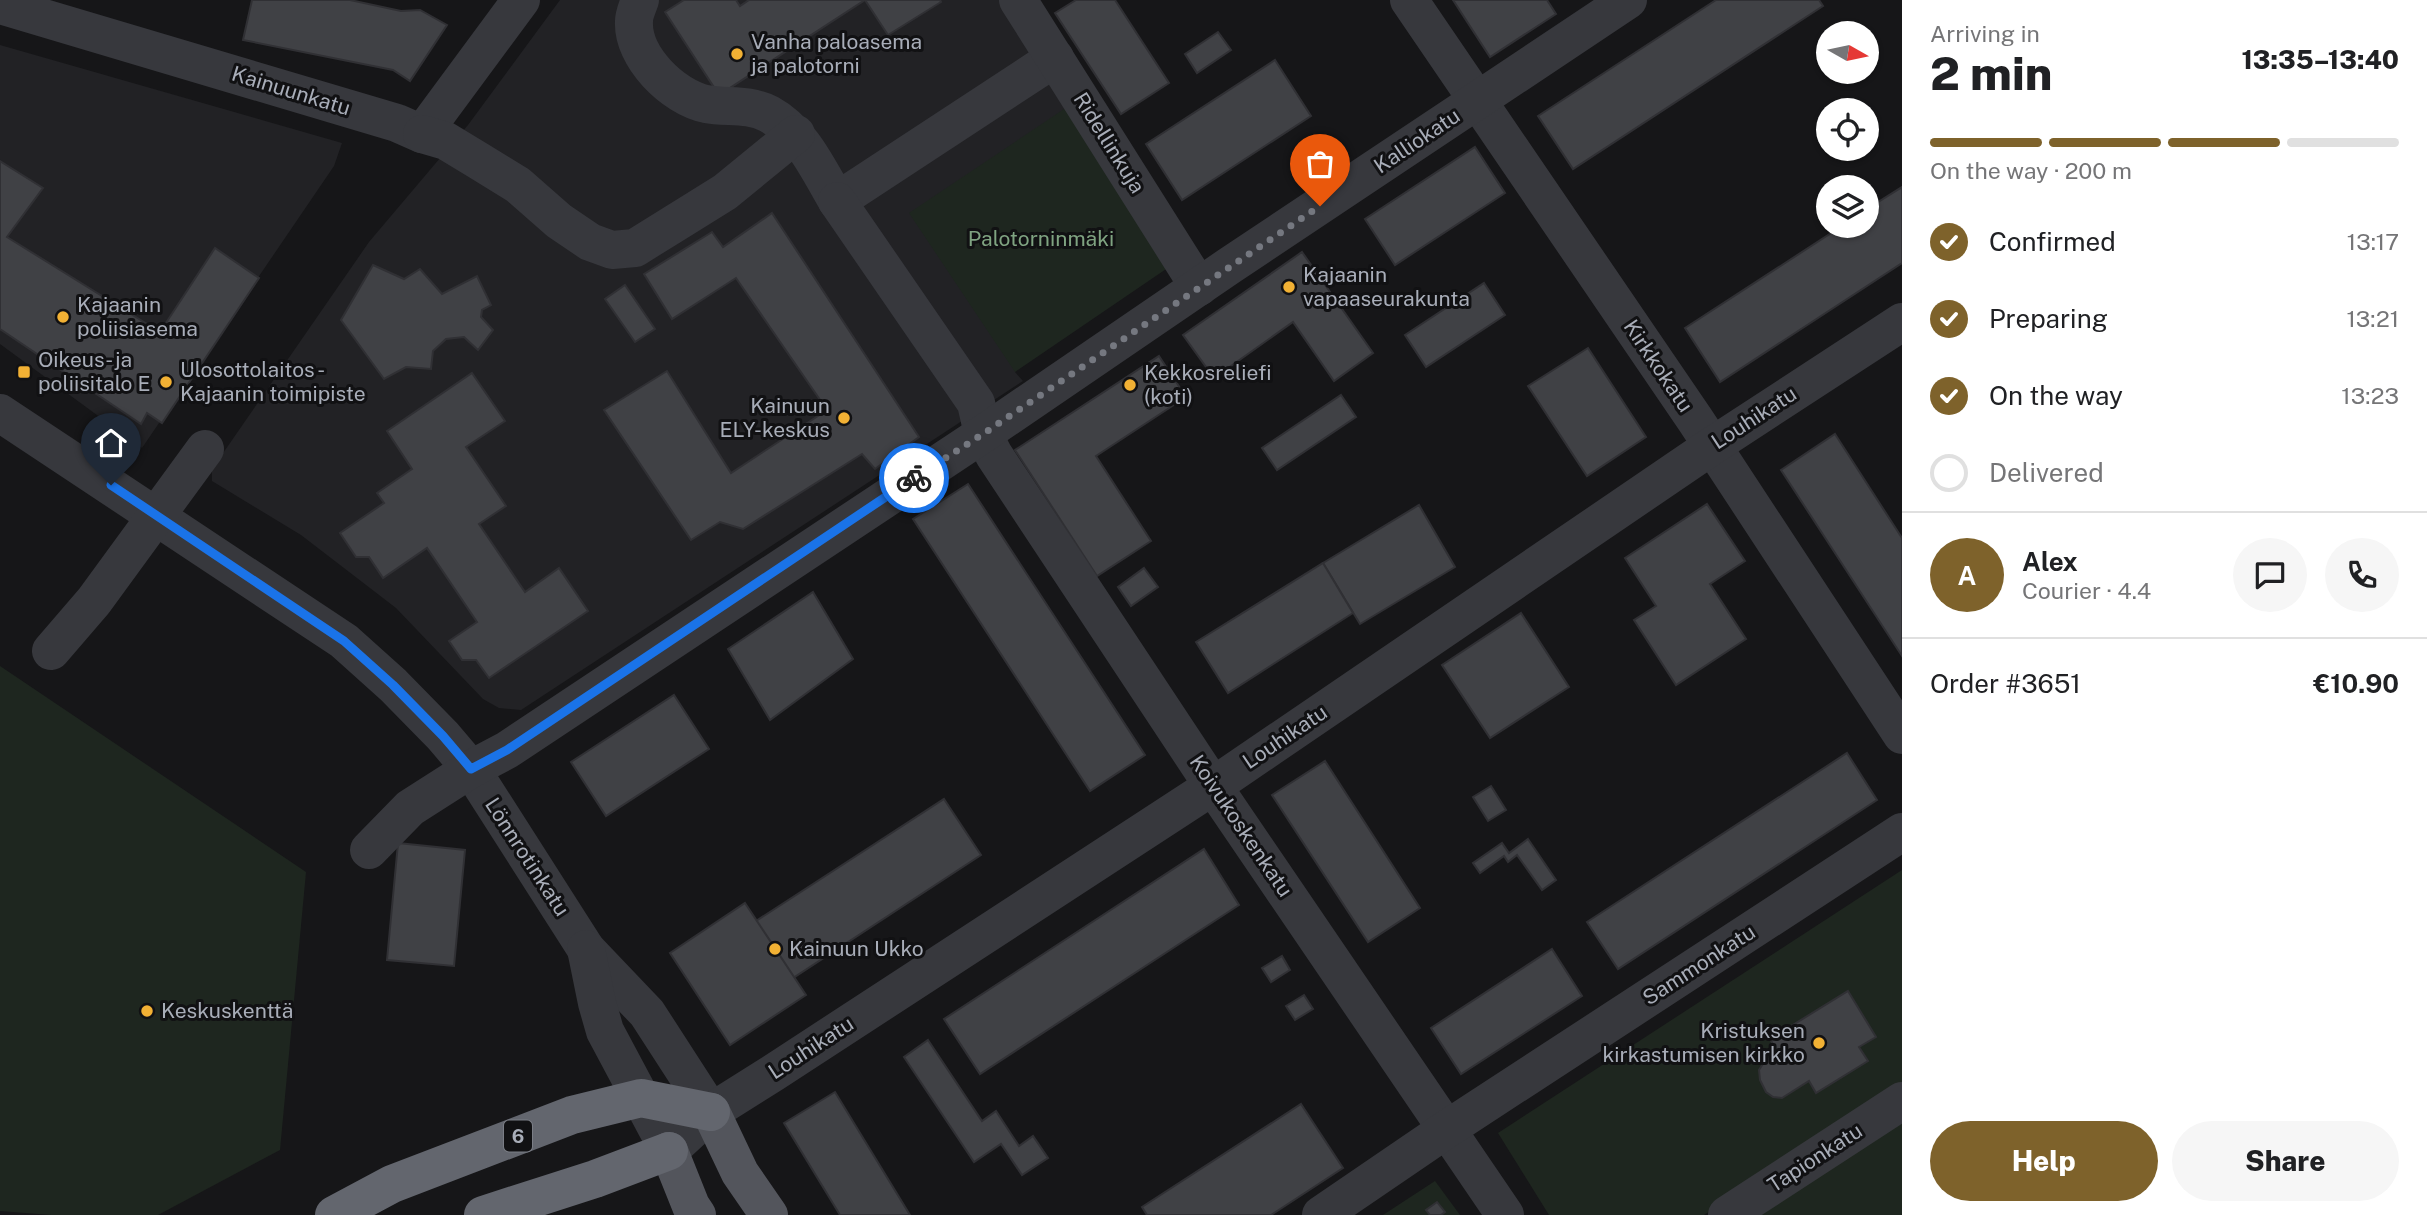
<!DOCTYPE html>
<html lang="en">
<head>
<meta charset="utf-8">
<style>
  :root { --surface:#fff; --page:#f6f6f6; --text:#202124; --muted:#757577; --line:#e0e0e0; --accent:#7e622b }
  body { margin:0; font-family:"Public Sans",sans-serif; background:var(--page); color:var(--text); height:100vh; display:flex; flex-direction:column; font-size:26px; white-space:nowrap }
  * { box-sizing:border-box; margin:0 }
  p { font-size:23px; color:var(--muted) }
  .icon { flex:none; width:38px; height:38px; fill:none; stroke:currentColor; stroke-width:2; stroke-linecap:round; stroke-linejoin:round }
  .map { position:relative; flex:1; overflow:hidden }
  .panel { display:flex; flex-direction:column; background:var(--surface); width:525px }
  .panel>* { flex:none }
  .needle { width:46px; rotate:99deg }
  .tools { position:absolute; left:1816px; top:21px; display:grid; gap:14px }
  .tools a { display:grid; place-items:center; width:63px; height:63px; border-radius:50%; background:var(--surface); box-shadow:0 2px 5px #0004; font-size:35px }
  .pin { position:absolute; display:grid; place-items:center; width:60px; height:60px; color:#fff; margin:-72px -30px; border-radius:50% 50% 50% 0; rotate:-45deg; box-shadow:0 0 7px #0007 }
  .pin .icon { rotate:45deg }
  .courier { position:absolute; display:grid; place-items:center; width:70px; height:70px; margin:-35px; border:5px solid #1a73e8; border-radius:50%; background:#fff; color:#222; box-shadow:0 2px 9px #0007 }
  .overview em { font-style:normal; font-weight:800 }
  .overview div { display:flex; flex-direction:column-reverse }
  .overview { display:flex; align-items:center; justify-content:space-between; height:119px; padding:0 28px }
  h1 { font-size:46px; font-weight:800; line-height:52px }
  .bar { display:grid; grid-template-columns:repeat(4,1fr); gap:10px 7px; align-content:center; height:84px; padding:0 28px }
  .bar i { height:9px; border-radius:5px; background:var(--line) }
  .bar .on { background:var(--accent) }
  .bar p { grid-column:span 4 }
  .line { display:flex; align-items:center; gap:18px; padding:0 28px; border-top:2px solid var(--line) }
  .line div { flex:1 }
  .round { display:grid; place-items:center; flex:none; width:74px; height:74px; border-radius:37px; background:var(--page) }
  ol { padding:0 28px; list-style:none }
  li { display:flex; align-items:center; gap:21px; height:77px }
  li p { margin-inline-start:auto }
  li .icon { padding:7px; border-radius:50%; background:var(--accent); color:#fff; stroke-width:4 }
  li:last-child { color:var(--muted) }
  li i { width:38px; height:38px; border:4px solid var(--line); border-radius:50% }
  .cta { display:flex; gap:14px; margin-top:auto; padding:14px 28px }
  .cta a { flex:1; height:80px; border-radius:42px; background:var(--accent); color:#fff; font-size:28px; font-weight:800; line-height:80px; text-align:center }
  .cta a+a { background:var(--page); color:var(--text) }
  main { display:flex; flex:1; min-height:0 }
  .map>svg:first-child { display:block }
  .built { fill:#222225 }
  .green { fill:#1e261f }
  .building { fill:#404145; stroke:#303034; stroke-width:2 }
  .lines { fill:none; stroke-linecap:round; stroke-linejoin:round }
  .minor { stroke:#37383d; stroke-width:38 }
  .major { stroke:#53555c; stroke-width:38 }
  .highway { stroke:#63666e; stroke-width:38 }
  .done { stroke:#757880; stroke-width:7; stroke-dasharray:0 12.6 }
  .route { stroke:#1a73e8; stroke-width:9 }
  .poi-dot { fill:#f2b134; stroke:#111113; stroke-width:2.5 }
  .labels { text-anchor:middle; stroke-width:6; stroke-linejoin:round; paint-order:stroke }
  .shield { fill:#111113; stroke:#7b7e86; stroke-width:2 }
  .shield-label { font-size:19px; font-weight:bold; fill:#a8adb8 }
  .poi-label { font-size:21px; fill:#a8adb8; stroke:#111113; text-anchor:start }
  .street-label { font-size:21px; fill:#a8adb8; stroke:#111113 }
  .park-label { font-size:21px; fill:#7fa381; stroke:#111113 }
</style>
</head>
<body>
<main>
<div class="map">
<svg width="1902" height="1215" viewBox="0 0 1902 1215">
  <rect width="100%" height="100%" fill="#161618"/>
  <g class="built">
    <path d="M560,0H999L1070,105L1015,372L1023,381L521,710L499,708L483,699L396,608L301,535L212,481V469L369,242L468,125Z"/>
    <path d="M0,45L342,143L334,166L142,448L0,344Z"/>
  </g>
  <g class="green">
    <path d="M1070,105L1172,265L1015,372L909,213Z"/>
    <path d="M0,666L306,872L280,1150L158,1215H51L0,1211Z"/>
    <path d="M1902,870V1086L1704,1215H1549L1498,1133Z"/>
    <path d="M1902,1119V1215H1752Z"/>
    <path d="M1435,1181L1460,1215H1383Z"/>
  </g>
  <g class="building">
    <path d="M252,0H350L401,11L420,10L447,25L410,81L393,70L243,40Z"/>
    <path d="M684,0H736L740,6L749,0H865L719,95L665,12Z"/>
    <path d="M865,0H940L941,2L888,35Z"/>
    <path d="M1076,0H1115L1169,83L1121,114L1055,13Z"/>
    <path d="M1453,0H1547L1556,14L1490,57Z"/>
    <path d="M1716,0H1819L1823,6L1573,169L1538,116Z"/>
    <path d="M1218,32L1231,50L1197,73L1185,54Z"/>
    <path d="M1275,60L1311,116L1182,200L1146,144Z"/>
    <path d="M1475,147L1505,193L1395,265L1365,219Z"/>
    <path d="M0,161L43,188L7,237L160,332L215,248L259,278L162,423L147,413L141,424L0,329Z"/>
    <path d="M1902,187V263L1720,382L1685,328L1842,226H1867V209Z"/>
    <path d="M772,213L919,437L875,469L862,454L743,529L720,522L691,540L604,410L667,371L731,473L827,410L736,278L672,319L644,274L712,232L723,247Z"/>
    <path d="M1302,252L1373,353L1334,381L1293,322L1214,378L1183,335Z"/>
    <path d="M373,265L404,279L420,269L442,294L477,276L491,305L482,310L481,317L493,330L478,350L464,337L446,339L433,351L431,369L406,367L384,379L341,320Z"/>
    <path d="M1484,283L1505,315L1426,367L1405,335Z"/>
    <path d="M625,285L655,329L635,342L605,299Z"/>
    <path d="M1588,348L1646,437L1587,476L1528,386Z"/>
    <path d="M1159,356L1186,397L1096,456L1151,541L1097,576L1015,450Z"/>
    <path d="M472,373L505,421L466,447L506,506L479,524L525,592L559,568L588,611L489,678L476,660H462L449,641L477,622L427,548L383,578L369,557H356L340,533L384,503L377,493L412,469L387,431Z"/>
    <path d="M1341,395L1356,417L1277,470L1262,448Z"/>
    <path d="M1835,434L1902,538V656L1781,470Z"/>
    <path d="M968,484L1145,755L1090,791L913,519Z"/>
    <path d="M1707,504L1745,561L1710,584L1746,639L1676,685L1634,620L1656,606L1625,558Z"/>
    <path d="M1419,505L1455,567L1360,624L1323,563Z"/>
    <path d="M1323,563L1353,613L1228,693L1196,642Z"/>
    <path d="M1144,568L1158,587L1131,606L1118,587Z"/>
    <path d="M813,592L853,659L770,720L728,649Z"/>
    <path d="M1521,613L1569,687L1490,738L1442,665Z"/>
    <path d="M674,695L709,749L606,816L571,762Z"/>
    <path d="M1847,753L1877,800L1618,969L1587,922Z"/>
    <path d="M1325,761L1420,908L1368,942L1272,795Z"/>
    <path d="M1491,786L1506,810L1488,821L1473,797Z"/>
    <path d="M944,799L981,855L793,978L756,921Z"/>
    <path d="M1528,839L1556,880L1542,890L1517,855L1508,862L1504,856L1480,873L1473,863L1502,843L1509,853Z"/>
    <path d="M398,843L465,850L454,966L387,960Z"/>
    <path d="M1204,849L1239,905L980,1074L944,1019Z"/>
    <path d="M745,903L806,995L730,1045L670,953Z"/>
    <path d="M1552,949L1582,996L1461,1074L1431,1028Z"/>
    <path d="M1282,956L1290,970L1271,982L1262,968Z"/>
    <path d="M1848,991L1876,1037L1859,1047L1868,1061L1816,1093L1809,1081L1782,1098L1773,1097L1766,1092L1760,1080L1759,1070L1764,1062L1778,1053L1770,1039Z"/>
    <path d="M1304,995L1313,1009L1295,1020L1286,1006Z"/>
    <path d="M928,1040L982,1121L996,1111L1019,1146L1033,1136L1048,1158L1022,1175L1001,1144L974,1162L904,1057Z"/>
    <path d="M835,1092L910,1215H840L784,1123Z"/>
    <path d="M1301,1104L1343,1168L1271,1215H1147L1142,1207Z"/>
    <path d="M1437,1202L1445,1212L1441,1215H1430L1426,1210Z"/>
  </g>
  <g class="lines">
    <g class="minor">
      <path d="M640,0C638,6 634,14 634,21C632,57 673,97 706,104C728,108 747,103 769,114C802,132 818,169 837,201L1055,58"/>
      <path d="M1018,0L1199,287"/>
      <path d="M1409,0L1696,421L1902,735"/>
      <path d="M0,5L397,123L422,134L521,0"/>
      <path d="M422,134L446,141L479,161L518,185L559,221L590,242L612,250L635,248L672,225L725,192L796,134"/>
      <path d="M837,201L976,403L983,434L994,455L1213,786L1505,1215"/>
      <path d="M0,413L344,641L393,685L443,736L471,769L586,949L647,1013L711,1112"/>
      <path d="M51,651L94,601L205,449"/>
      <path d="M369,850L410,808L471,769L507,750L983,434L1229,266L1628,0"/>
      <path d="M586,949L597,1003L605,1031L669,1151L711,1112L773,1073L1213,786L1712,446L1902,322"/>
      <path d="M1321,1215L1447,1129L1902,832"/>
      <path d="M1727,1215L1902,1101"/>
    </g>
    <g class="major">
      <path d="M711,1112L740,1173L769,1215"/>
      <path d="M669,1151L691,1206L697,1215"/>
    </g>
    <g class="highway">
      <path d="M334,1215L392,1184L572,1115L641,1098L711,1112"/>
      <path d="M483,1215L595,1179L669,1151"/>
    </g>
  </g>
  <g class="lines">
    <path class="done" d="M914,478L983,434L1320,206"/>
    <path class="route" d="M111,485L344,641L393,685L443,736L471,769L507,750L914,478"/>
  </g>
  <g class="poi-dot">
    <circle cx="737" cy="54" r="7"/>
    <circle cx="1289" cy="287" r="7"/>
    <circle cx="63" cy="317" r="7"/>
    <rect x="17" y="365" width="14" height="14" rx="3.5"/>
    <circle cx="166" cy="382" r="7"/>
    <circle cx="1130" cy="385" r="7"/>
    <circle cx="844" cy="418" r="7"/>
    <circle cx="775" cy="949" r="7"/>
    <circle cx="147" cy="1011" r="7"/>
    <circle cx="1819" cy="1043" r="7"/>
  </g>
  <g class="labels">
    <rect class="shield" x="504" y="1120.5" width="28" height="31" rx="5"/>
    <g class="shield-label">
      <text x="518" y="1143">6</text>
    </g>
    <g class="poi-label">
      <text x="751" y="49">Vanha paloasema<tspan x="751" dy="24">ja palotorni</tspan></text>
      <text x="1303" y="282">Kajaanin<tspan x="1303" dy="24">vapaaseurakunta</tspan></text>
      <text x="77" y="312">Kajaanin<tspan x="77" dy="24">poliisiasema</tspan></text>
      <text x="38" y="367">Oikeus- ja<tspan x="38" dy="24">poliisitalo E</tspan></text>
      <text x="180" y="377">Ulosottolaitos -<tspan x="180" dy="24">Kajaanin toimipiste</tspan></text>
      <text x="1144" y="380">Kekkosreliefi<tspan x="1144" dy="24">(koti)</tspan></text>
      <text x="830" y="413" text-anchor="end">Kainuun<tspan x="830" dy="24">ELY-keskus</tspan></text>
      <text x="789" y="956">Kainuun Ukko</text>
      <text x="161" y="1018">Keskuskenttä</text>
      <text x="1805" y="1038" text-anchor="end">Kristuksen<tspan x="1805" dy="24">kirkastumisen kirkko</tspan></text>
    </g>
    <g class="street-label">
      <text transform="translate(291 91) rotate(17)" y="7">Kainuunkatu</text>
      <text transform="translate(1417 141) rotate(-34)" y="7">Kalliokatu</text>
      <text transform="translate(1109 143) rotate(58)" y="7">Ridellinkuja</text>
      <text transform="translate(1658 366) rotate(56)" y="7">Kirkkokatu</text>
      <text transform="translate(1754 418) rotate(-33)" y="7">Louhikatu</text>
      <text transform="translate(1285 737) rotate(-34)" y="7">Louhikatu</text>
      <text transform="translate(1241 826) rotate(56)" y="7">Koivukoskenkatu</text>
      <text transform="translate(527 857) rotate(57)" y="7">Lönnrotinkatu</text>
      <text transform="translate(1699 965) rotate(-33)" y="7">Sammonkatu</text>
      <text transform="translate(811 1048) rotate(-33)" y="7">Louhikatu</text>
      <text transform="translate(1815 1158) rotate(-33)" y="7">Tapionkatu</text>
    </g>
    <g class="park-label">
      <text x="1041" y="246">Palotorninmäki</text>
    </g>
  </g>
</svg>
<div class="tools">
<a><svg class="needle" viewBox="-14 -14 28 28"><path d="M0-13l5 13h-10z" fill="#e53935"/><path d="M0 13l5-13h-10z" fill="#757577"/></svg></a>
<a><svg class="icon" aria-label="locate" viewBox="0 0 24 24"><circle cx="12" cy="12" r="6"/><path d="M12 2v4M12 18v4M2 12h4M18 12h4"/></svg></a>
<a><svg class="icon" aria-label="layers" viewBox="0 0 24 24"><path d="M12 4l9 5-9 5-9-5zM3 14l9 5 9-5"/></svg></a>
</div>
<div class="pin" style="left:1320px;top:206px;background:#ea580c"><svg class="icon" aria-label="bag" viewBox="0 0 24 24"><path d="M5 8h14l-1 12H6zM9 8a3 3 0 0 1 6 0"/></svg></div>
<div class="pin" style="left:111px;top:485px;background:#1f2937"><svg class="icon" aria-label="home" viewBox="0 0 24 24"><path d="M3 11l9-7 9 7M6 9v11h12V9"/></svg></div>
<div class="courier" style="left:914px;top:478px"><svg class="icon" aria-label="bike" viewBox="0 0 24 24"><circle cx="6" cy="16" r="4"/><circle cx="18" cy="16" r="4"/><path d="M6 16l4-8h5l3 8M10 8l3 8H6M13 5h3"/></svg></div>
</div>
<section class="panel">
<div class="overview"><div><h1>2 min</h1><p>Arriving in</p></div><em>13:35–13:40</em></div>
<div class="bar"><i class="on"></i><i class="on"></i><i class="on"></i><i></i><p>On the way · 200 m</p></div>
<ol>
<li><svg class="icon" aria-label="check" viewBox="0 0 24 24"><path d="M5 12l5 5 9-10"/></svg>Confirmed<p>13:17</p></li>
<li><svg class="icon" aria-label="check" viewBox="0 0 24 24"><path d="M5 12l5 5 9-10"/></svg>Preparing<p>13:21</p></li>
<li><svg class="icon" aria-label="check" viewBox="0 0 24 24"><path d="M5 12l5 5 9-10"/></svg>On the way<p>13:23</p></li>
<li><i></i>Delivered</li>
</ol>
<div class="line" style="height:126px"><b class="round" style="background:var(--accent);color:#fff">A</b><div><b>Alex</b><p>Courier · 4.4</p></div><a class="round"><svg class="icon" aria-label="chat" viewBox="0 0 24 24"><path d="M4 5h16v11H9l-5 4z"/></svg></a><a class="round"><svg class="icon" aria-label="phone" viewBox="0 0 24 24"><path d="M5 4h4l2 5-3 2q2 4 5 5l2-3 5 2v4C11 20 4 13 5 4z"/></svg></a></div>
<div class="line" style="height:91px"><div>Order #3651</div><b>€10.90</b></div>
<div class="cta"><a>Help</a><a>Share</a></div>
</section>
</main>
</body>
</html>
